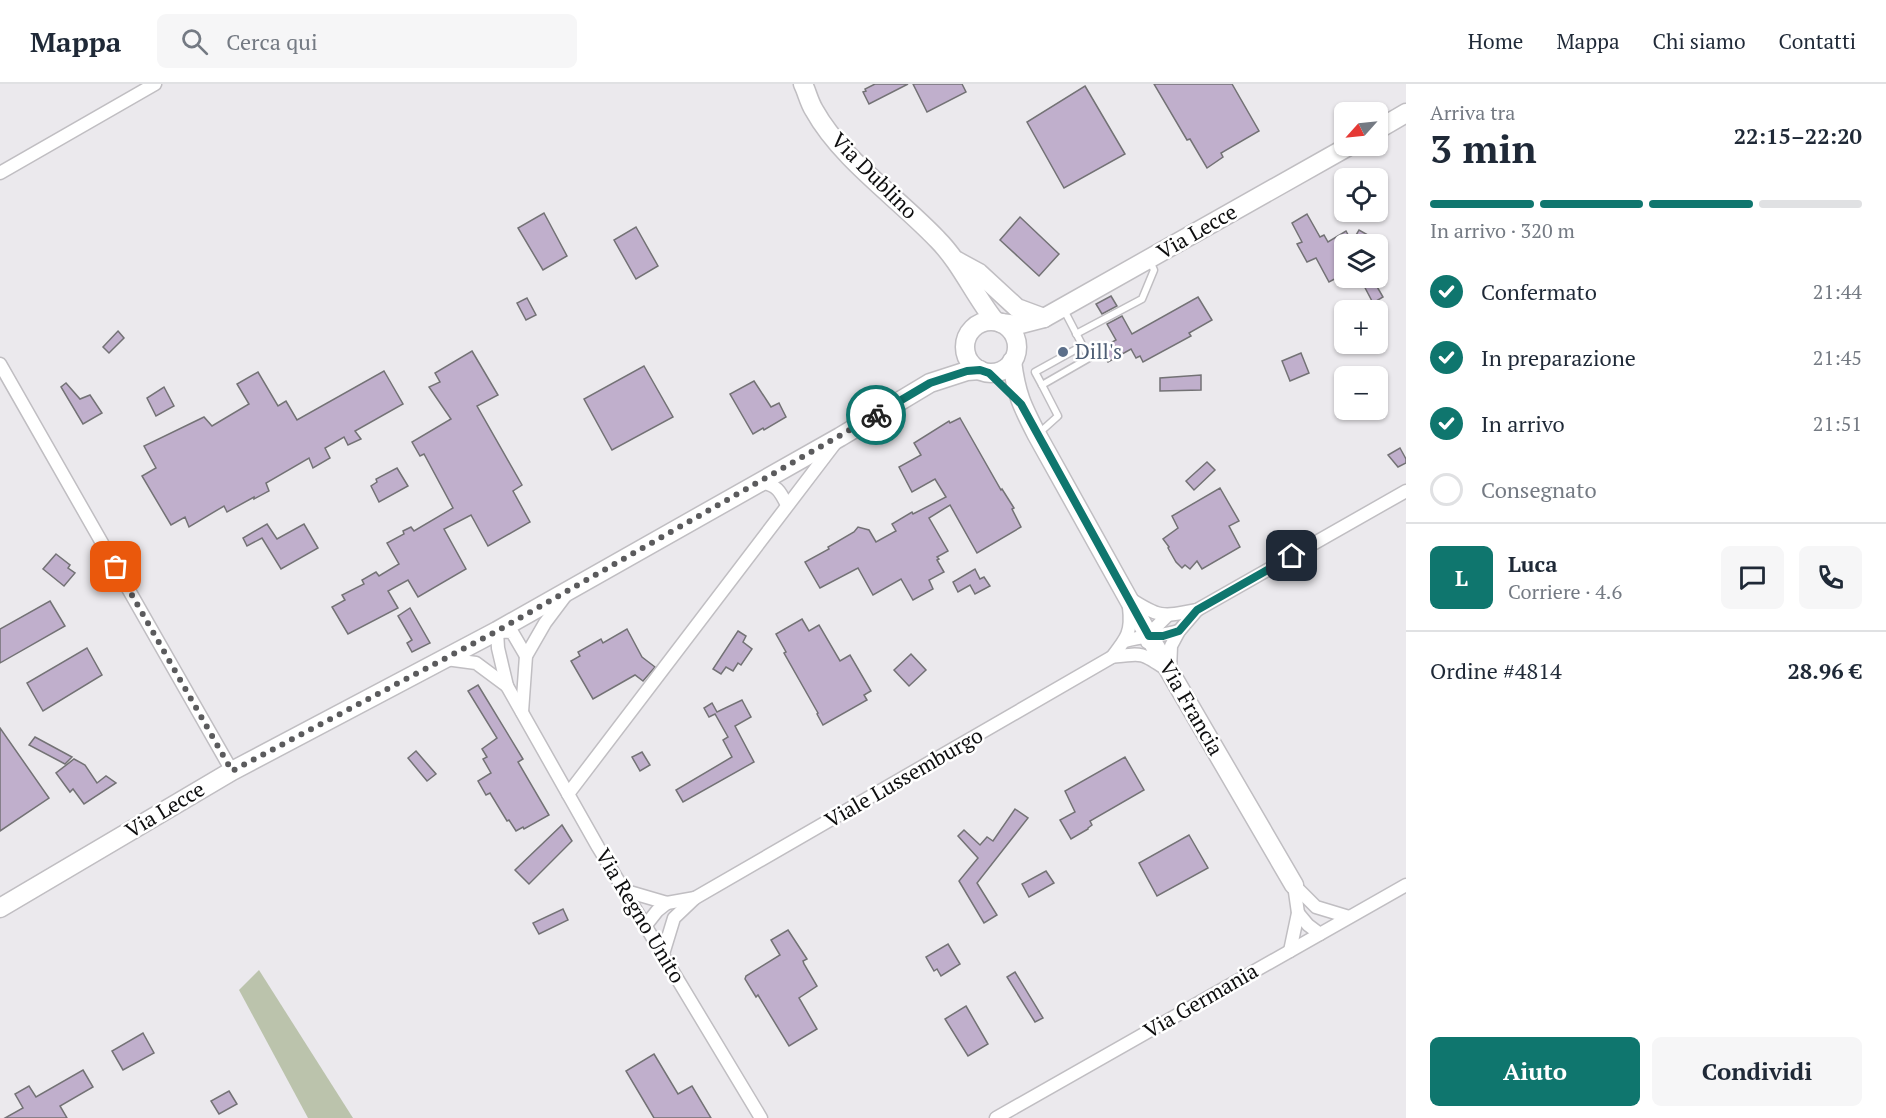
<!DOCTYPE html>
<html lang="it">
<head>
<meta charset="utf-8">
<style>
  :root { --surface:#fff; --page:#f6f6f7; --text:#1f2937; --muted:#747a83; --line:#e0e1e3; --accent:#0f766e }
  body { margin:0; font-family:"PT Serif",serif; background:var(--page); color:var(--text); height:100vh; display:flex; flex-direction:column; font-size:22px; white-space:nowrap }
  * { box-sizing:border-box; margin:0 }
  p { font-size:20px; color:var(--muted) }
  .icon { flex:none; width:33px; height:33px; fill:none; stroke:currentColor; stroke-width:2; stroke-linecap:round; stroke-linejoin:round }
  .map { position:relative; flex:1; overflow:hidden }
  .side { display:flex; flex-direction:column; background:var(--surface); width:480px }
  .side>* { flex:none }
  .needle { width:39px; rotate:243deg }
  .tools { position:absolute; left:1334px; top:18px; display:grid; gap:12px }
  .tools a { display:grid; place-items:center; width:54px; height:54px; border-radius:9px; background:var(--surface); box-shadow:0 2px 4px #0004; font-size:30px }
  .pin { position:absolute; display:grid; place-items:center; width:51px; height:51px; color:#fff; margin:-26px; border-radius:12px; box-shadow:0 3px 9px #0006 }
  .courier { position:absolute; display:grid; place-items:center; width:60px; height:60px; margin:-30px; border:4px solid #0f766e; border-radius:50%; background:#fff; color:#222; box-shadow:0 2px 8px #0007 }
  .headline em { font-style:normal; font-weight:800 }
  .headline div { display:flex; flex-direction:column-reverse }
  .headline { display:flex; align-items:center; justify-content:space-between; height:102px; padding:0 24px }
  h1 { font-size:39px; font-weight:800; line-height:45px }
  .bar { display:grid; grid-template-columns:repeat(4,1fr); gap:9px 6px; align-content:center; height:72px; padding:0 24px }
  .bar i { height:8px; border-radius:4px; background:var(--line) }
  .bar .active { background:var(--accent) }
  .bar p { grid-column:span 4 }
  .line { display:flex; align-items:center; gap:15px; padding:0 24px; border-top:2px solid var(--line) }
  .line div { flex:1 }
  .round { display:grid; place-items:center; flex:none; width:63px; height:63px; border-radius:9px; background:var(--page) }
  ol { padding:0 24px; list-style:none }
  li { display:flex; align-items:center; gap:18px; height:66px }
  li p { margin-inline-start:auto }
  li .icon { padding:6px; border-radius:50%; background:var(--accent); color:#fff; stroke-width:4 }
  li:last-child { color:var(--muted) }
  li i { width:33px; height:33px; border:3px solid var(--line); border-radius:50% }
  .primary-button { display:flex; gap:12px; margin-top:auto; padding:12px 24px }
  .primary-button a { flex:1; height:69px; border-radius:9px; background:var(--accent); color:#fff; font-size:24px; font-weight:800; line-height:69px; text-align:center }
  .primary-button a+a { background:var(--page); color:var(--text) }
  header { display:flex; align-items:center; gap:36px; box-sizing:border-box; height:84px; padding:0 30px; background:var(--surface); border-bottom:2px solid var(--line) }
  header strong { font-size:28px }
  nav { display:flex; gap:33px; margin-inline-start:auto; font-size:21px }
  .search { width:420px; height:54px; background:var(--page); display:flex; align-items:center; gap:15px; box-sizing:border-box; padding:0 21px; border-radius:9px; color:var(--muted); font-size:22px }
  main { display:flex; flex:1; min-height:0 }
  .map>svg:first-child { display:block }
  .green { fill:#bbc3ac }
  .building { fill:#c0afcc; stroke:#737275; stroke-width:1.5 }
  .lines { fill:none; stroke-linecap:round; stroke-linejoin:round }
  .lane-casing { stroke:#c0bec2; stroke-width:9 }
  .street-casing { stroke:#c0bec2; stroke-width:15 }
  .secondary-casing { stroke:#c0bec2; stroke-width:21 }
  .lane { stroke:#fff; stroke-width:6 }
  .street { stroke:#fff; stroke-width:12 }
  .secondary { stroke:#fff; stroke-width:18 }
  .done { stroke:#5b5b5d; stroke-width:6; stroke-dasharray:0 10.8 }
  .route { stroke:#0f766e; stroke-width:8 }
  .service-dot { fill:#5c6f8a; stroke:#fff; stroke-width:2 }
  .labels { text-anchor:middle; stroke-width:5; stroke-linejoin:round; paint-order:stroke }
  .street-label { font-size:21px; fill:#0e0e0f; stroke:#fff }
  .service-label { font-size:21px; fill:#4e5e75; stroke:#fff; text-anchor:start }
</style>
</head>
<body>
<header>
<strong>Mappa</strong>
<div class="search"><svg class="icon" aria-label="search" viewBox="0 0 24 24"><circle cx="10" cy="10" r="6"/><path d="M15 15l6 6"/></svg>Cerca qui</div>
<nav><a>Home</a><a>Mappa</a><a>Chi siamo</a><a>Contatti</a></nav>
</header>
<main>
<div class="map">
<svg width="1406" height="1034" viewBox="0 0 1406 1034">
  <rect width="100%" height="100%" fill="#ebe9ed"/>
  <path class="green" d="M259,886L353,1034H308L239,906Z"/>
  <g class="building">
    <path d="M875,0H908L869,20L863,8L866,7L865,5Z"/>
    <path d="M913,0H962L966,8L927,28Z"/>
    <path d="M1154,0H1232L1259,47L1221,69L1223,73L1207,84L1190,55L1187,56Z"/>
    <path d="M1085,2L1125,70L1064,104L1027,38Z"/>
    <path d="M544,129L567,172L543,186L518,144Z"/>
    <path d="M1307,130L1320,153L1324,151L1328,158L1346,147L1352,158L1359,146L1384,160H1344V190L1329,198L1316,174L1307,178L1297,160L1302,158L1292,139Z"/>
    <path d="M1020,133L1059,170L1039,192L1000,156Z"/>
    <path d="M636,143L658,182L636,195L614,156Z"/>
    <path d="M1372,194L1383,213L1373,219L1362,198Z"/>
    <path d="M1111,212L1117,222L1102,230L1096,220Z"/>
    <path d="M1198,213L1212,236L1189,249L1191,252L1143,278L1140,272L1136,274L1131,265L1108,278L1100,265L1116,256L1107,240L1122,232L1132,250Z"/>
    <path d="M527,214L536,231L526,236L517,219Z"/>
    <path d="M118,247L124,254L109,269L103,263Z"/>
    <path d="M472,267L498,311L477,322L522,401L513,407L530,438L488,462L471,431L444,445L466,485L418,513L408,496L388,507L398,524L348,550L332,523L345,516L342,511L364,500L362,496L376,488L379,492L399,480L387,459L404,450L403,447L411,443L414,447L453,424L424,370L420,372L412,358L451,335L429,303L440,298L435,289Z"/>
    <path d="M1301,269L1309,289L1290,297L1282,277Z"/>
    <path d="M644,282L673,333L612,366L584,315Z"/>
    <path d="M384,287L403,320L355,347L361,355L348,361L344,353L325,364L330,374L313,384L309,374L266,399L269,407L254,415V413L227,428L224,422L189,443L185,433L171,441L142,392L156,384L144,362L204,333L212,342L249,320L237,300L258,288L278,322L286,317L297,336Z"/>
    <path d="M1201,291V306L1160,307V294Z"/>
    <path d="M754,297L771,323L779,319L786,333L764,346L763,344L753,350L730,310Z"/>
    <path d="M66,299L80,315L90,311L102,329L83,340L61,303Z"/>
    <path d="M164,303L174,322L156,332L147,314Z"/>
    <path d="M960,334L1001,406L1002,405L1014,424L1012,425L1021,443L977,469L950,421L929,434L948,467L937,473L939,475L937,476L944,488L929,496L933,505L913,516L901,495L873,511L858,484L820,504L805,478L829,465L828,463L854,448L858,443L869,446L876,458L896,447L892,440L912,428L913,430L946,413L935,395L912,408L899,383L921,371L914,359L949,337L950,339Z"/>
    <path d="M1400,364L1406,375V379L1398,383L1388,371Z"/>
    <path d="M1207,378L1215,386L1194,406L1186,397Z"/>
    <path d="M397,384L408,402L379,418L371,402L377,398L376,395Z"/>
    <path d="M1220,404L1239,437L1229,442L1240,463L1202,485L1197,477L1190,485L1185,481L1182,484L1176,478L1168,464L1169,463L1163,455L1178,444L1172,432Z"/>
    <path d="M267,440L277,455L304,440L318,464L281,485L262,454L247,462L243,454Z"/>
    <path d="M56,470L70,481L68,484L75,489L64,502L43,485Z"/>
    <path d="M975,485L980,495L984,493L990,502L975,510L970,501L958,508L953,498Z"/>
    <path d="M50,517L65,542L0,579V545Z"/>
    <path d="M410,524L430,559L412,568L407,559L412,556L398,532Z"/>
    <path d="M802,535L809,547L819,541L840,577L850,571L871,607L864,611L867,616L823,641L817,630L818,629L784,569L786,568L776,550Z"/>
    <path d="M627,545L642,573L655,583L643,597L635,591L593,615L571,577L580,572L578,568L601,555L603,559Z"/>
    <path d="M738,547L746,552L743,558L752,565L741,581L738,579L733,587L726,583L721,590L713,585Z"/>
    <path d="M87,564L102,591L43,627L27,599Z"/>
    <path d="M911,570L926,586L909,602L894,586Z"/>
    <path d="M478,601L523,675L518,678L549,731L524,745L523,743L516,747L509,736L507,737L490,709L486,711L478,697L491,689L483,675L487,673L482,665L497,654L468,607Z"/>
    <path d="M742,616L751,633L735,642L754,678L683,718L676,706L732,673L723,656L728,653L715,630L709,633L704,624L712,619L717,628Z"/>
    <path d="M0,644L49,714L0,747Z"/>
    <path d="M35,653L72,673L65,680L29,661Z"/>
    <path d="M416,667L436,690L427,697L408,674Z"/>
    <path d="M642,668L650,681L640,687L632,673Z"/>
    <path d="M1125,673L1144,706L1090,737L1092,741L1088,744V745L1071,755L1060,736L1075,728L1065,707Z"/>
    <path d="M74,675L85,681L97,699L106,692L116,699L84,720L73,705L70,708L56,689Z"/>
    <path d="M1015,725L1028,734L977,799L997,831L984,839L959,797L978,774L958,752L964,746L980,761L987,753L993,757Z"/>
    <path d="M562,741L572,757L529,800L515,786Z"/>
    <path d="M1189,751L1208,784L1157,812L1139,779Z"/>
    <path d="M1046,787L1054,799L1029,813L1022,800Z"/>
    <path d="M563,825L568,836L539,850L533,839Z"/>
    <path d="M788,846L807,875L803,877L804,880L817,902L799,914L817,945L789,962L758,911L756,913L745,895L746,892L780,871L771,856Z"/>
    <path d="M948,860L960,880L941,892L937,885L934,887L926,873Z"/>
    <path d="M1015,888L1043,934L1035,938L1007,893Z"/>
    <path d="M966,922L988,960L968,972L945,935Z"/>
    <path d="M143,949L154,969L123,986L112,967Z"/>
    <path d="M654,970L678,1010L692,1002L711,1034H654L626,987Z"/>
    <path d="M83,986L93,1003L60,1022L67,1034H5L23,1024L15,1010L29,1002L36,1013Z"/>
    <path d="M229,1007L237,1020L219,1030L211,1017Z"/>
  </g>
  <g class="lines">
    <g class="lane-casing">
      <g id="lane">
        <path d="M1076,250L1142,215L1154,186L1150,177"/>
        <path d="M1042,301L1035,288L1082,262"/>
        <path d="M1038,350L1058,332L1042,301L1089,274L1064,226"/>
      </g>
    </g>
    <g class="street-casing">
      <g id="street">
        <path d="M0,89L155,0"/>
        <path d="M0,280L232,687"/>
        <path d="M760,398C777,401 780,407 787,421"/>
        <path d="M1129,514C1160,534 1162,533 1197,526L1406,407"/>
        <path d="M1125,557C1144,551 1160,553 1179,547"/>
        <path d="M1147,558L1156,543L1167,532"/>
        <path d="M1112,573C1127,554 1132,548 1129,523"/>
        <path d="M446,575L476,579L507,602L598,763L761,1034"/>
        <path d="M1170,586L1171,562L1179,547L1197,526"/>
        <path d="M507,602L498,564L497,547L512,548L526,572"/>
        <path d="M522,628L526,572L545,539L566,511"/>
        <path d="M568,710L836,358"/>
        <path d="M1294,801L1316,823L1349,833"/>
        <path d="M626,807L667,819L695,814"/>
        <path d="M1298,829L1308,841L1320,850"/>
        <path d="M646,841L657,827L667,819"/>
        <path d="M1290,867L1298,829L1294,801"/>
        <path d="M663,870L674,834L695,814L1112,573C1142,569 1141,568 1166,585"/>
        <path d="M996,1034L1406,801"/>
      </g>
    </g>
    <g class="secondary-casing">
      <g id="secondary">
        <path d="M803,0C807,8 809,18 814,26C841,75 898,114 937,155C961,179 974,211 995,237"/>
        <path d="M1377,46L1406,29"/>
        <path d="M957,177L979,189L1017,224L1044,234"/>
        <circle cx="991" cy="263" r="26"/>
        <path d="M1001,239L1017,241L1044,234L1349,62"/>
        <path d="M1012,277C1016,310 1022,322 1037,351L1149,552L1294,801"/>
        <path d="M0,824L232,687L497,547L840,353L930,299L967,287L980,286"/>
      </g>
    </g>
    <use href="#lane" class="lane"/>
    <use href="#street" class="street"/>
    <use href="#secondary" class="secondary"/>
  </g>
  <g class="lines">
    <path class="done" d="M116,483L232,687L497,547L876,331"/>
    <path class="route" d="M876,331L930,299L967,287L980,286L989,289L1021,320L1149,552H1163L1179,547L1197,526L1292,472"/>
  </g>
  <circle class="service-dot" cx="1063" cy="268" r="6"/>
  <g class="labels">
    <g class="street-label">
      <text transform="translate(874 92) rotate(45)" y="7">Via Dublino</text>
      <text transform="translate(1197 148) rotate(-30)" y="7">Via Lecce</text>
      <text transform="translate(1191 624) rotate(60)" y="7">Via Francia</text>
      <text transform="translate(904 694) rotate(-30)" y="7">Viale Lussemburgo</text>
      <text transform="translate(165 726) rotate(-31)" y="7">Via Lecce</text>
      <text transform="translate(640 832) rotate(59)" y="7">Via Regno Unito</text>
      <text transform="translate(1201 917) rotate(-30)" y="7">Via Germania</text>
    </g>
    <g class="service-label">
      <text x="1075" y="275">Dill's</text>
    </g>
  </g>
</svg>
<div class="tools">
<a><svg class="needle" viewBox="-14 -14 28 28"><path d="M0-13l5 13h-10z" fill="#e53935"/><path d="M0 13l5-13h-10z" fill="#747a83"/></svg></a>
<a><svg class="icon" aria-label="locate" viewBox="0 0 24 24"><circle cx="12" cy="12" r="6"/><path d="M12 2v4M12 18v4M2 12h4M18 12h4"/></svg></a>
<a><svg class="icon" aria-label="layers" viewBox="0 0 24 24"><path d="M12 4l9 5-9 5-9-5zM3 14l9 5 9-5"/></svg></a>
<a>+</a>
<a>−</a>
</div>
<div class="pin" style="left:116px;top:483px;background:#ea580c"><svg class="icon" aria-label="bag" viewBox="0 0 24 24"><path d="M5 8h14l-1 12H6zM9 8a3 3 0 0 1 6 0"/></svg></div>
<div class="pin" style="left:1292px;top:472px;background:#1f2937"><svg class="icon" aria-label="home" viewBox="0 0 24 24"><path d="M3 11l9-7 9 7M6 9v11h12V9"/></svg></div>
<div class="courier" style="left:876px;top:331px"><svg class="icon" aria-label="bike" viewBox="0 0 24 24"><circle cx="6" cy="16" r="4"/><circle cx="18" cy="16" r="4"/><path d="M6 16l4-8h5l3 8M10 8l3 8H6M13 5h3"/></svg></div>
</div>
<section class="side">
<div class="headline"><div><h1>3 min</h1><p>Arriva tra</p></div><em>22:15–22:20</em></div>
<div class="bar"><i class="active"></i><i class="active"></i><i class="active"></i><i></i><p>In arrivo · 320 m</p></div>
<ol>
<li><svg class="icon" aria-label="check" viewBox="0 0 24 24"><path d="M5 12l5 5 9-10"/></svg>Confermato<p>21:44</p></li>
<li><svg class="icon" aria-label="check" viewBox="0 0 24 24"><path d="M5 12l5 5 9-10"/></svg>In preparazione<p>21:45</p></li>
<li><svg class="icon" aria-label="check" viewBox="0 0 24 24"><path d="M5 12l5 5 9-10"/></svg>In arrivo<p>21:51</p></li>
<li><i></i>Consegnato</li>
</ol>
<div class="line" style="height:108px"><b class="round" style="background:var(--accent);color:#fff">L</b><div><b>Luca</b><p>Corriere · 4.6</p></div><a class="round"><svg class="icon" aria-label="chat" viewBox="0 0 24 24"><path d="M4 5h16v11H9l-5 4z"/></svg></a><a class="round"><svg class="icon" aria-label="phone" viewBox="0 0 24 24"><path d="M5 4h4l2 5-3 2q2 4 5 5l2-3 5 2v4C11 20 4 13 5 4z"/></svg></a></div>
<div class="line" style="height:78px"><div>Ordine #4814</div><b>28.96 €</b></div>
<div class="primary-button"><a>Aiuto</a><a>Condividi</a></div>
</section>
</main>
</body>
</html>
